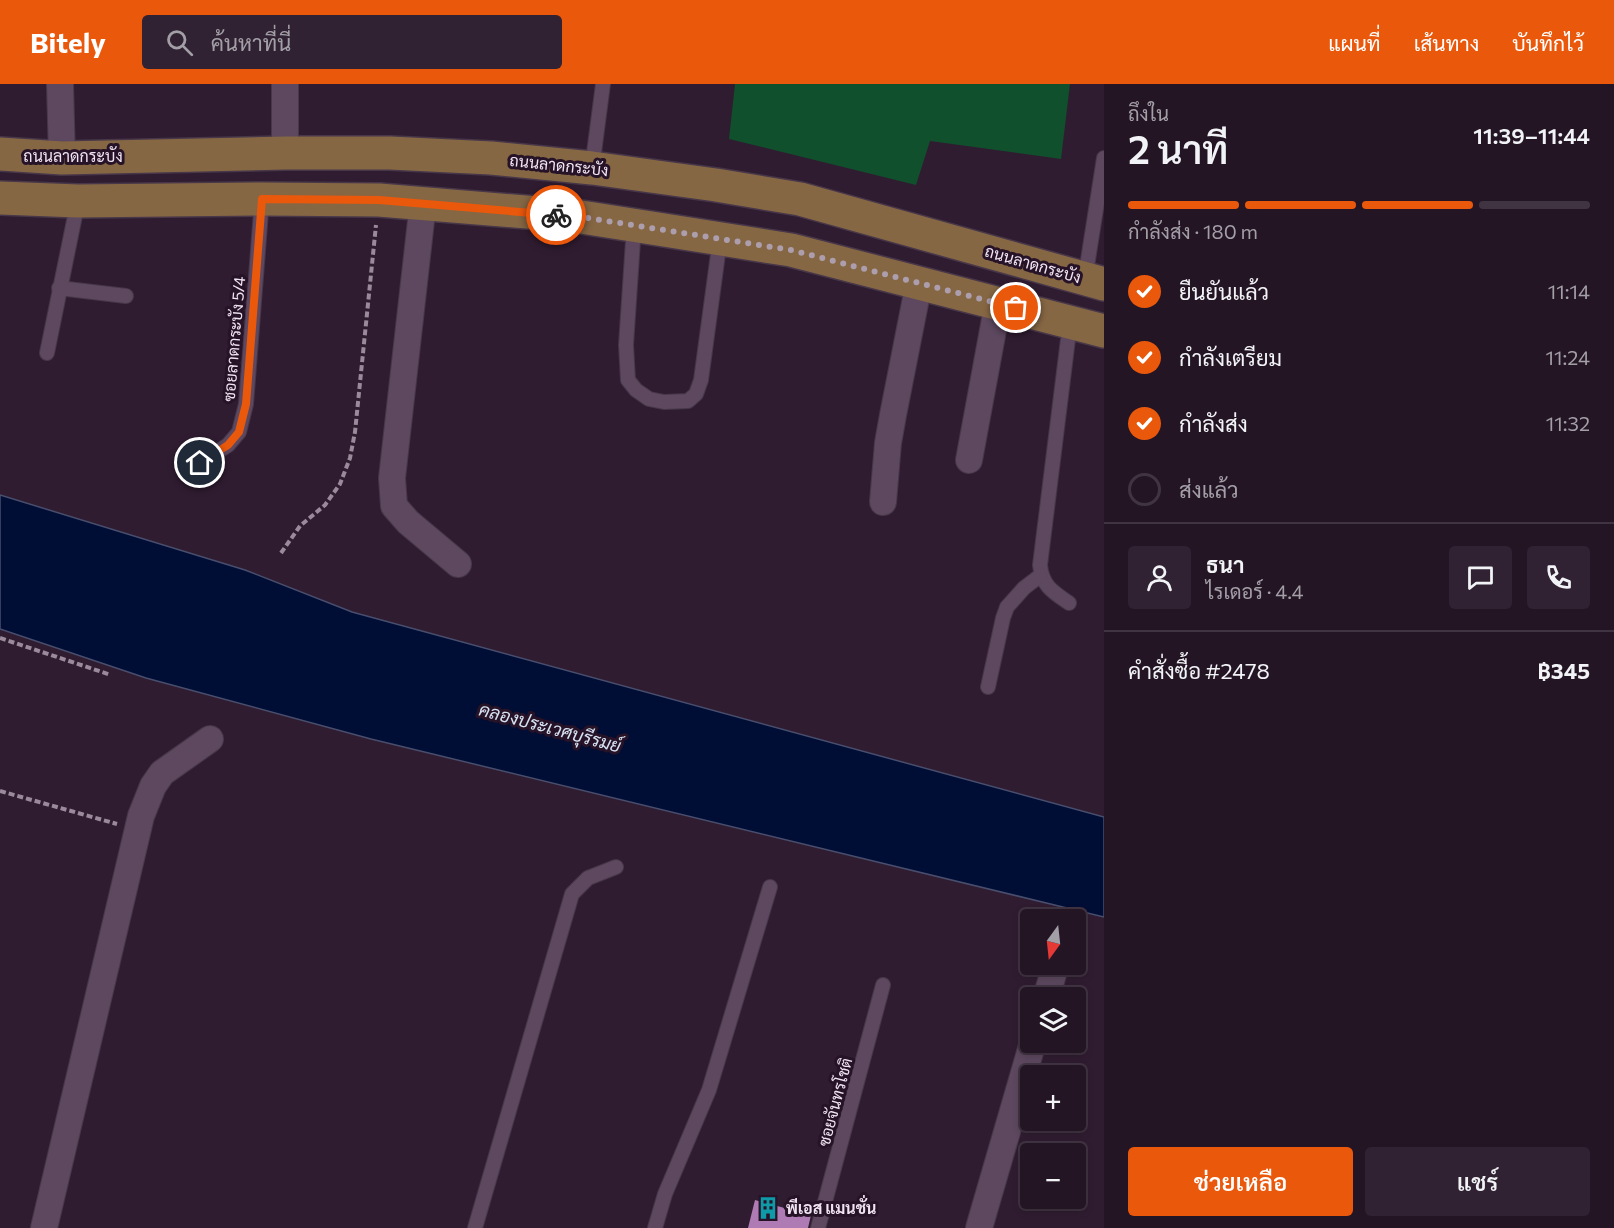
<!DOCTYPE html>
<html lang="th">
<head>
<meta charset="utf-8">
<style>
  :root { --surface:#241525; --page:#302232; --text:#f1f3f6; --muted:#a39fa7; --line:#413442; --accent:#ea580c }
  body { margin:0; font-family:Commissioner,Sarabun,sans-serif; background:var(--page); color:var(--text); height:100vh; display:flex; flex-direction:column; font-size:22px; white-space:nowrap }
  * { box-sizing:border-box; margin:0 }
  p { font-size:20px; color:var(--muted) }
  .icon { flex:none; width:33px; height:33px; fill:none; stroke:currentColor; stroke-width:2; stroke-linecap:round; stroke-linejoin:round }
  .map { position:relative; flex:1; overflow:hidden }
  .drawer { display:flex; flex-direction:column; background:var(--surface); width:510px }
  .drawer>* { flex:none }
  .needle { width:39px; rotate:195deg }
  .buttons { position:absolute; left:1020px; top:825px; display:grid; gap:12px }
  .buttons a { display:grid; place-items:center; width:66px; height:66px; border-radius:6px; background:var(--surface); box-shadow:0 3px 9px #0003,0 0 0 2px var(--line); font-size:30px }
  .pin { position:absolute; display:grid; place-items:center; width:51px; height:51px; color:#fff; margin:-26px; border:3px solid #fff; border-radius:50%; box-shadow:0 2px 6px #0007 }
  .courier { position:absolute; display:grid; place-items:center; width:60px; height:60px; margin:-30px; border:4px solid #ea580c; border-radius:50%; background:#fff; color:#222; box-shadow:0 2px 8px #0007 }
  .head em { font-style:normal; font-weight:600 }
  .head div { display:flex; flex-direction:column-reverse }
  .head { display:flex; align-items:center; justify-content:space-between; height:102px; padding:0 24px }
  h1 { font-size:39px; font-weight:600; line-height:45px }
  .bar { display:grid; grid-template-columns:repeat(4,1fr); gap:9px 6px; align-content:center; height:72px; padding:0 24px }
  .bar i { height:8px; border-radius:4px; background:var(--line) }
  .bar .active { background:var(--accent) }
  .bar p { grid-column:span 4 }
  .line { display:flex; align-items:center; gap:15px; padding:0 24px; border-top:2px solid var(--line) }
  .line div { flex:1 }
  .round { display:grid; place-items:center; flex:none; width:63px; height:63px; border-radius:6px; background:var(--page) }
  ol { padding:0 24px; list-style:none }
  li { display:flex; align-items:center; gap:18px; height:66px }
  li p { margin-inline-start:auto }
  li .icon { padding:6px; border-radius:50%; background:var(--accent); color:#fff; stroke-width:4 }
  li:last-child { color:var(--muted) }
  li i { width:33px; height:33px; border:3px solid var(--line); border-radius:50% }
  .action { display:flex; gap:12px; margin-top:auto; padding:12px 24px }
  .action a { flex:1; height:69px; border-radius:6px; background:var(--accent); color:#fff; font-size:24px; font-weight:600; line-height:69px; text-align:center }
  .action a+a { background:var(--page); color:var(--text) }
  header { display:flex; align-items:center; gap:36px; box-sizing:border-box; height:84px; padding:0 30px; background:var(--accent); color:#fff }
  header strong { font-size:28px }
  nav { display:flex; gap:33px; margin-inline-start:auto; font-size:21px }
  .search { width:420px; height:54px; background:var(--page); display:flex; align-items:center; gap:15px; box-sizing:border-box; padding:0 21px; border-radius:6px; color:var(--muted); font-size:22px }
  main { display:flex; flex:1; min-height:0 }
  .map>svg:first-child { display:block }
  .green { fill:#10502c }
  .water { fill:#000d34; stroke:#484e6d; stroke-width:1.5 }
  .building { fill:#af7bb4 }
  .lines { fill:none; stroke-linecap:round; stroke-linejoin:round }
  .service-casing { stroke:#473749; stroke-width:16 }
  .minor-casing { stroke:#473749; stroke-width:28 }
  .primary-casing { stroke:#473749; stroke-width:36 }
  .path { stroke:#9a8a9b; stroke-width:4; stroke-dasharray:6 3; stroke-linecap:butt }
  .service { stroke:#5d485f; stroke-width:14 }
  .minor { stroke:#5d485f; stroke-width:26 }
  .primary { stroke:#866744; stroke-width:33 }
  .done { stroke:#ad9eae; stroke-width:6; stroke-dasharray:0 10.8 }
  .route { stroke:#ea580c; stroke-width:8 }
  .labels { text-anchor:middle; stroke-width:6; stroke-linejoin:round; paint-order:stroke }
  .street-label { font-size:16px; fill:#f1e4f2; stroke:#261327 }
  .poi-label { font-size:16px; font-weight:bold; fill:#f1e4f2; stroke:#261327; text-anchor:start }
  .water-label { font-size:18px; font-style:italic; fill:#d7e2f3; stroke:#261327 }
</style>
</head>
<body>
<header>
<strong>Bitely</strong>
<div class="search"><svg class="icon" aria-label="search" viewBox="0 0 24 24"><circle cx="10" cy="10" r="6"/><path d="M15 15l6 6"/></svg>ค้นหาที่นี่</div>
<nav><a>แผนที่</a><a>เส้นทาง</a><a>บันทึกไว้</a></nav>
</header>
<main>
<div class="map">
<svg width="1104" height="1144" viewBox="0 0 1104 1144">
  <rect width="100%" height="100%" fill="#301c31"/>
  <path class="green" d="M735,0H1070L1061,75L930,57L916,101L729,55Z"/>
  <path class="water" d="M0,411L245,486L352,528L1104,733V833L371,655L146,594L0,545Z"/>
  <path class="building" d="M755,1116L811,1131L808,1144H748Z"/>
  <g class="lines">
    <g class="service-casing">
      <g id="service">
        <path d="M592,84L603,0"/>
        <path d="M634,142L626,261L628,296L636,306L649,315L664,318L688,317L696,310L701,296L720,155"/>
        <path d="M1085,195L1104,74"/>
        <path d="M59,204L126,212"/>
        <path d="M47,269L78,117"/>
        <path d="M200,379L228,361L239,348L246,320L262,115"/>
        <path d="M1069,519C1053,508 1042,502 1040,481L1070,239"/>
        <path d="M988,603L1003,534L1007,523L1024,504L1041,491"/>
        <path d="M475,1144L572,810L588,794L616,783"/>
        <path d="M655,1144L665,1110L709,1006L770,803"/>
        <path d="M818,1144L883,901"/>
      </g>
    </g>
    <g class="minor-casing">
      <g id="minor">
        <path d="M60,0L62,74"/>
        <path d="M285,69V0"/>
        <path d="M423,119L392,394L394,422L408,438L458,480"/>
        <path d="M969,376L998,219"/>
        <path d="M883,418L888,359L893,331L919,199"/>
        <path d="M1046,914L1056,880"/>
        <path d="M44,1144L141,732L153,702L162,689L210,655"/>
        <path d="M979,1144L1033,958"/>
      </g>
    </g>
    <g class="primary-casing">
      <g id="primary">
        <path d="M0,70L62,74L285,69H390L491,74L592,84L716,101L800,115L1104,200"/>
        <path d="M0,114L78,117L262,115L379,116L575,132L791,166L1104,247"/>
      </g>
    </g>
    <g class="path">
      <path d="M281,469L300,442L325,421L340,400L350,374L355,348L376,141"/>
      <path d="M0,554L111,591"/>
      <path d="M0,707L117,740"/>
    </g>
    <use href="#service" class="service"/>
    <use href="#minor" class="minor"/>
    <use href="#primary" class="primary"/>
  </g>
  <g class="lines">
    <path class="done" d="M556,131L575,132L791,166L1016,224"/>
    <path class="route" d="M200,379L228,361L239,348L246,320L262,115L379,116L556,131"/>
  </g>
  <defs>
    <g id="building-bare" transform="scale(1.8)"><path d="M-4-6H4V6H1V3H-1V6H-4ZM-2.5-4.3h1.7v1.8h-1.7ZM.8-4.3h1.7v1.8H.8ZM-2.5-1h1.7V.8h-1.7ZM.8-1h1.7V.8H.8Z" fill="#0f9aa8" stroke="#261327" stroke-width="2.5" paint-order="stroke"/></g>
  </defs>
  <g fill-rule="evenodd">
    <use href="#building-bare" x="768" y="1124"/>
  </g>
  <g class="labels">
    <g class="street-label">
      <text x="73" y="78">ถนนลาดกระบัง</text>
      <text transform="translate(559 81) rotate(6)" y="6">ถนนลาดกระบัง</text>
      <text transform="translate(1033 180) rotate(16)" y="6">ถนนลาดกระบัง</text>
      <text transform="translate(234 255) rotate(-85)" y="6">ซอยลาดกระบัง 5/4</text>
      <text transform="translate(835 1018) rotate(-75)" y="6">ซอยจันทรโชติ</text>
    </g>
    <g class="poi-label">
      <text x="786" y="1130">พีเอส แมนชั่น</text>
    </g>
    <g class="water-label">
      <text transform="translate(550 644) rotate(15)" y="6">คลองประเวศบุรีรมย์</text>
    </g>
  </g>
</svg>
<div class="buttons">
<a><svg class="needle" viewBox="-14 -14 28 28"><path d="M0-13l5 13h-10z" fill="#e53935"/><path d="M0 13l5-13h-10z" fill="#a39fa7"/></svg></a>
<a><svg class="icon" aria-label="layers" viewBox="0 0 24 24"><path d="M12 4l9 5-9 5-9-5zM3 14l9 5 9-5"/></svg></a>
<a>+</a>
<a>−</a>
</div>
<div class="pin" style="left:1016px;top:224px;background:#ea580c"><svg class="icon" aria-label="bag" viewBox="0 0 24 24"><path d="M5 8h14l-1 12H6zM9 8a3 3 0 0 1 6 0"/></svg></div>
<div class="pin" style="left:200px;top:379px;background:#1f2937"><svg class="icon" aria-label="home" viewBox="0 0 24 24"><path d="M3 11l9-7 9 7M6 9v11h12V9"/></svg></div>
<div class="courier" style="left:556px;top:131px"><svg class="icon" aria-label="bike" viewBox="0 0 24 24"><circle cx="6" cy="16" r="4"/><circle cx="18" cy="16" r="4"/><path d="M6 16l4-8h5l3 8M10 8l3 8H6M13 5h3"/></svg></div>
</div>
<section class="drawer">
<div class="head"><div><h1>2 นาที</h1><p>ถึงใน</p></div><em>11:39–11:44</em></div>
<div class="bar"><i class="active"></i><i class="active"></i><i class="active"></i><i></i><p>กำลังส่ง · 180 m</p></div>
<ol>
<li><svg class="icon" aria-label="check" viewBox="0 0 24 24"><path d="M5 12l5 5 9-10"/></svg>ยืนยันแล้ว<p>11:14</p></li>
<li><svg class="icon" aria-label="check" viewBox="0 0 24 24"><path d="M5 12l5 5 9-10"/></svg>กำลังเตรียม<p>11:24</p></li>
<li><svg class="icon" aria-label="check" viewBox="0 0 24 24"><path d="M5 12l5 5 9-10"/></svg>กำลังส่ง<p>11:32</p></li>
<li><i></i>ส่งแล้ว</li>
</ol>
<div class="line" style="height:108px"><a class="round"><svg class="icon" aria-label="person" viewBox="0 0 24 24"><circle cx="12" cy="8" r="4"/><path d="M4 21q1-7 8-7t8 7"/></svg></a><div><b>ธนา</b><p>ไรเดอร์ · 4.4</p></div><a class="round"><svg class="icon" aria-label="chat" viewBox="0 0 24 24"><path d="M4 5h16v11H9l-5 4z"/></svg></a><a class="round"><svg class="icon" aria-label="phone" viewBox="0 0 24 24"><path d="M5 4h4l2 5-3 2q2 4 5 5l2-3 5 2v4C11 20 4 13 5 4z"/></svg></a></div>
<div class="line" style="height:78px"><div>คำสั่งซื้อ #2478</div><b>฿345</b></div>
<div class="action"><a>ช่วยเหลือ</a><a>แชร์</a></div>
</section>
</main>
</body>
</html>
